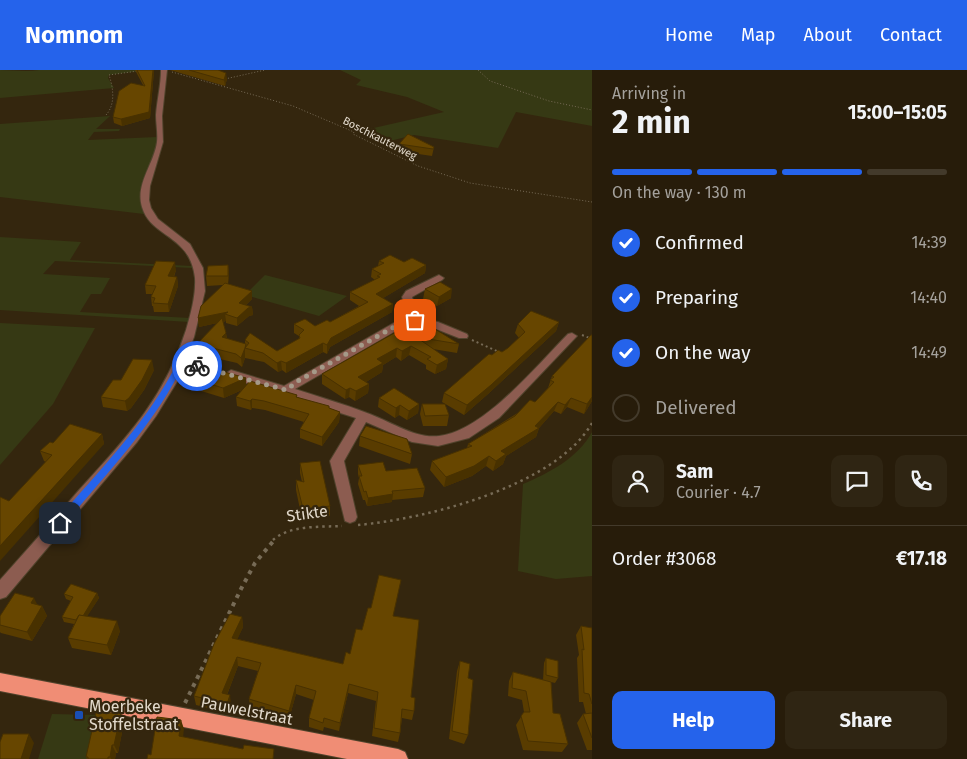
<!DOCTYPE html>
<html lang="en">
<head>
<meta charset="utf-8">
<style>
  :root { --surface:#271c0a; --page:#2f2513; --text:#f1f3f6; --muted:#a4a19c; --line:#433a2b; --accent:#2563eb }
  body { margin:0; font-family:"Fira Sans",sans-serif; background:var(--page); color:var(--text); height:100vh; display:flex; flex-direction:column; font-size:19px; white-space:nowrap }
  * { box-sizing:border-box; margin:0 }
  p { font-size:16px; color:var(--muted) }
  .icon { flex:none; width:28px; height:28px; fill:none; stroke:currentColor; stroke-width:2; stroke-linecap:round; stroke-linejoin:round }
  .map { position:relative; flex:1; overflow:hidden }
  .drawer { display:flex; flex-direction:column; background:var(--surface); width:375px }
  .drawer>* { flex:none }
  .pin { position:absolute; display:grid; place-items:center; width:42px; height:42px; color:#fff; margin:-21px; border-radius:10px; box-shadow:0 2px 8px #0006 }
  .courier { position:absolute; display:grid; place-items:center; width:50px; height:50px; margin:-25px; border:4px solid #2563eb; border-radius:50%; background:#fff; color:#222; box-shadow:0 1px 6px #0007 }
  .headline em { font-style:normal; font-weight:700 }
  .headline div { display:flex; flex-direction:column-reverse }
  .headline { display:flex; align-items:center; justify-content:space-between; height:85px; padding:0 20px }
  h1 { font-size:32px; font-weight:700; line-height:38px }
  .bar { display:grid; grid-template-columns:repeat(4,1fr); gap:8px 5px; align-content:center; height:60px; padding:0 20px }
  .bar i { height:6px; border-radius:4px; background:var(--line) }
  .bar .on { background:var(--accent) }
  .bar p { grid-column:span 4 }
  .line { display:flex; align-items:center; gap:12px; padding:0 20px; border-top:1px solid var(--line) }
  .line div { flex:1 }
  .round { display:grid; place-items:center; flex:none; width:52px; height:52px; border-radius:10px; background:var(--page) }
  ol { padding:0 20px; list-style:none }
  li { display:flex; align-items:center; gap:15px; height:55px }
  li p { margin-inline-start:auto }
  li .icon { padding:5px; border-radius:50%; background:var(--accent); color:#fff; stroke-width:4 }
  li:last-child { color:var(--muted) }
  li i { width:28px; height:28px; border:2px solid var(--line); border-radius:50% }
  .action { display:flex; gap:10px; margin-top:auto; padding:10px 20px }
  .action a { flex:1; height:58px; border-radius:10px; background:var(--accent); color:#fff; font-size:20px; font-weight:700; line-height:58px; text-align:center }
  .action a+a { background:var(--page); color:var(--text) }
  header { display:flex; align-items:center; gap:30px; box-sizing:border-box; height:70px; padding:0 25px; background:var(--accent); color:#fff }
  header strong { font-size:24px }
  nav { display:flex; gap:28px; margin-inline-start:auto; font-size:18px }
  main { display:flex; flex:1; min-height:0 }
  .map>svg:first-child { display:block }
  .green { fill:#363914 }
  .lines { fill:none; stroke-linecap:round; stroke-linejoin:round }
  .minor-casing { stroke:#50432c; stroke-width:2 }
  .major-casing { stroke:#50432c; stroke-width:2 }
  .path-far3 { stroke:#776b56; stroke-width:1; stroke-dasharray:1 2; stroke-linecap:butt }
  .path-far2 { stroke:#776b56; stroke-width:2; stroke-dasharray:2 3; stroke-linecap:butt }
  .path-far1 { stroke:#776b56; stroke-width:2.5; stroke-dasharray:2.5 4; stroke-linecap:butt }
  .path { stroke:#776b56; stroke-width:4; stroke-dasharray:4 5; stroke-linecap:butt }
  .minor { fill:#8c5c50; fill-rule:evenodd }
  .major { fill:#f08d75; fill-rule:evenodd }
  .wall { fill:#593c00 }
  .shaded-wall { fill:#483100 }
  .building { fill:#674600; stroke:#483100 }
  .route { fill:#2563eb }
  .done { stroke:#a59a89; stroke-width:5; stroke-dasharray:0 9 }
  .transit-dot { fill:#1a4fb4; stroke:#34260e; stroke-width:2 }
  .labels { text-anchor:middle; stroke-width:4.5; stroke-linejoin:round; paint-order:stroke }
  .far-street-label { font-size:11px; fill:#e2d9cb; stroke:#34260e }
  .near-street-label { font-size:16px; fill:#e2d9cb; stroke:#34260e }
  .near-poi-label { font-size:16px; fill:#e2d9cb; stroke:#34260e; text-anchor:start }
</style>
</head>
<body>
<header>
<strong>Nomnom</strong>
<nav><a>Home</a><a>Map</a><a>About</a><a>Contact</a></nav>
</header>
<main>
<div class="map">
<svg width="592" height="689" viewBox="0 0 592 689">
  <rect width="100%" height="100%" fill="#34260e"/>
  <g class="green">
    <path d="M0,0C14,0 26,2 39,0H148L109,5L108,8L114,18L0,28Z"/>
    <path d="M340,0H592V56L516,42L498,78L414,65L382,73L356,62L444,42L407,27L356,15L361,10Z"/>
    <path d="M110,46L96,59H120L119,61L94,62L88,70L157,67C159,94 132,117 144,144L0,127V54Z"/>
    <path d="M0,167L81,172L70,190L192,196V198L55,191L43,204L110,208L101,224H91L80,242L190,248L189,252L0,240Z"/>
    <path d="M265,205L347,226L319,246L245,225Z"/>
    <path d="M0,253L95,258L53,334L0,395Z"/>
    <path d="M592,362V506L556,509L518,501L523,414C549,403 578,388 592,362Z"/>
    <path d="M52,644L97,645L88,689H38Z"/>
  </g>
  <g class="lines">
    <g class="minor-casing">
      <g id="minor">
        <path d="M161,0H167L162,46L163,72L150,116L149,130L151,138L158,149L190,174L203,198L205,221L194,267L178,310L156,346L137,372L6,527L0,529V510C27,480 53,450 80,419C127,367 164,329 186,260C191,243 196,225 195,208C190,164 151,168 142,137C135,114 154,94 157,72C158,63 156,54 156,45C157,30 161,15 161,0Z"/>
        <path d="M439,205L444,208L442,210L412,227L419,248L438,252L467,264L468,266L467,268H459L426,255H406L295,319C319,327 344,334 367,343C390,351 415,369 439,366C484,361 537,295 568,264L572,263L577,266L499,348L469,368L438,376L412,372L366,352L344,391L357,447L355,451L350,453L345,451L330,391L356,348L227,307L225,304L231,300L284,316L399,250L409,248L402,227L406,221Z"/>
      </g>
    </g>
    <g class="major-casing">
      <path id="major" d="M0,603L398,679L405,682L408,689H347L0,621Z"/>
    </g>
    <g class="path-far3">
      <path d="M478,0L490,11L549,31L592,40"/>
      <path d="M172,2L293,36L354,62L353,64L418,96L470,113L592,132"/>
      <path d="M225,9L265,0"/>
      <path d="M106,45C116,34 113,17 109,5L138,1"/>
    </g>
    <g class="path-far2">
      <path d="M582,265L592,269"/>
      <path d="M472,270L499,282"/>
    </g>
    <g class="path-far1">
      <path d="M358,455C426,449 556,416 592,353"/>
      <path d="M273,470C289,455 321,457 342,456"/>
    </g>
    <path class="path" d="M185,633L242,517L255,493L275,469"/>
    <use href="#minor" class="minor"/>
    <use href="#major" class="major"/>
  </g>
  <g class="wall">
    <path d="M135,0H154L150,48L122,56L114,53L113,47L143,15Z"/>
    <path d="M170,0H218L227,9L225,16Z"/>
    <path d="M399,74L434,77L432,86L398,81Z"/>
    <path d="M379,191L404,192L426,195L425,203L383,228L393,234L392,242L330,277L327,284L323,282L286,303L282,300L278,302L264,292L245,288L242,297L237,293L198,284L197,274L217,253L199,257L198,248L223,215L207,216L206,206L228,195L229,204L228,214L252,221V229L246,235L252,237L253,245L249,246L237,256L226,253V251L223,252L226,263L227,269L245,274V270L277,281L299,269V266L294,263V254L315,256L330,252L359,236L350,230V222L375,210L371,207L372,199L378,196Z"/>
    <path d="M176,200L174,207H177L178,216L169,242H154L153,236H152L151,227L152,224H146L145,215Z"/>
    <path d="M425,219L451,228L437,236L423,229Z"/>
    <path d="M419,249L459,274L457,283L433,279L448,289L446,299L435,304L426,299V295L409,285L401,291L396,287L383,295L382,302L366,312L369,314L368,323L355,331L349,327L345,329L322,314V304Z"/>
    <path d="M559,252L556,261L488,324L464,345L442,332L444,323L492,285L502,282L508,278L519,268L515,263L518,254Z"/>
    <path d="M592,265V331L584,344L567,337L561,344L554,341L539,358L536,367L506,386L503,394L493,401L486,396L472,406L444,417L430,400L432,391L467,378L468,374L535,332L548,318L552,306Z"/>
    <path d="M154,300L144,320L131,338L127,341L103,337L101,327L121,310Z"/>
    <path d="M184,306L246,315L297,325V327L340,342L339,352L322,376L300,368V359L304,352L265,340L252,338L251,340L237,336L236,327L242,320L224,328L185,316Z"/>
    <path d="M379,328L419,334L418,343L407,350L399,345L395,348L378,337Z"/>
    <path d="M422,334L449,345L447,356H423L420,344Z"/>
    <path d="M102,364L104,374L9,431L46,392L44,391L40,381L53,373Z"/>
    <path d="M360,366L412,384L410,394L359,376Z"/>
    <path d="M300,393L330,436V446L302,449L296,420V410L302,412L300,403Z"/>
    <path d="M358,395L386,401L425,418L423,427L392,430V432L367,436L365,430H363L358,414L359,408L358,404Z"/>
    <path d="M97,523L99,528L87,546L120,561L111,585L72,578L68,568L74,554L64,552L62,547L71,531L66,529L64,524Z"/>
    <path d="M37,535L42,536L47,546L32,571L1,563L0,562V546Z"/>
    <path d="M393,546L414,641L412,650L402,648L400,663L398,672L372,666L376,631L348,623L339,661L324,657L323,661L309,657V648L314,630L296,624L289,649L250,638L249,629L258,601L238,596L227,625L231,634L228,643L196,635L194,626L242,547L243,557L237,569L343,594L350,584L362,560Z"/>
    <path d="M581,556L592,558V680H587L577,653L583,644H586L583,632H579L577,588L579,585L576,565Z"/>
    <path d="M546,588L558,608L555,613L551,612L553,643L568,674L562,682L523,680L516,655L524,642L522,630L508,626L509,611L513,602L543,610L544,593Z"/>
    <path d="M460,591L468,608V665L464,674L449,669L457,601Z"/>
    <path d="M124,652L118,683H116L115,689H87L86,687Z"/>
  </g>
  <g class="shaded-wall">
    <path d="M153,0H154L150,48L122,56L121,49L149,42Z"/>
    <path d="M226,3L227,9L225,16L224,10Z"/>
    <path d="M175,192L176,200L170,215L168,206Z"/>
    <path d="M228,195L229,204L228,215Z"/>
    <path d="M426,195L425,203L375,233L376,224Z"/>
    <path d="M177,207L178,216L169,242L168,234Z"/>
    <path d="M452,219L451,228L437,236L439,227Z"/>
    <path d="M252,221V229L239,241V233Z"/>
    <path d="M393,234L392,242L330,277L327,284V275L331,268Z"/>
    <path d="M252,237L253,245L249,246L237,256V248L248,238Z"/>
    <path d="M228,242L225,244L226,251L199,257L198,248Z"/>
    <path d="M559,252L556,261L488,324L464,345L467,335Z"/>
    <path d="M226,263L227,272L222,267Z"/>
    <path d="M323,273V282L286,303V293Z"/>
    <path d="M411,276L409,285L401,291L402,281Z"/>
    <path d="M245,278V288L242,297L241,288Z"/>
    <path d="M397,278L396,287L383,295L382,302L358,317V307L377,289Z"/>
    <path d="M448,289L446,299L435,304L437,295Z"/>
    <path d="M152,290L154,300L144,320L131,338L127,341L125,331Z"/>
    <path d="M281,291L282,300L278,302L277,293Z"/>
    <path d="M246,308V318L224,328L223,318Z"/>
    <path d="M369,314L368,323L355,331L356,321Z"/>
    <path d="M350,318L349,327L345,329L346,320Z"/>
    <path d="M592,327V331L584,344L587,334Z"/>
    <path d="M571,328L567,337L561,344L565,335Z"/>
    <path d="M252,329V338L251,340L250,331Z"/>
    <path d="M558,332L554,341L539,358L536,367L506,386L503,394L493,401L496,391L501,381L535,356Z"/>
    <path d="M419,334L418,343L407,350L409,341Z"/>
    <path d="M400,335L399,345L395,348L396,338Z"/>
    <path d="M340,342L339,352L322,376V367Z"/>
    <path d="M102,364L104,374L0,491V476Z"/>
    <path d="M489,386L486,396L472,406L444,417L446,407Z"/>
    <path d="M393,424L392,432L367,436L368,428Z"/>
    <path d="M97,523L99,528L81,556L79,551Z"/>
    <path d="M34,528L39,538L31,533Z"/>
    <path d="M42,536L47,546L32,571L27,562Z"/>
    <path d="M242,547L243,557L234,577L232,568Z"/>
    <path d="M117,551L120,561L111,585L107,575Z"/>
    <path d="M237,587L238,596L224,632L222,623Z"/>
    <path d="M349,614L348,623L339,661L340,653Z"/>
    <path d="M296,615V624L289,649V641Z"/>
    <path d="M230,625L231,634L228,643L227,634Z"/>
    <path d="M121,643L124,652L118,683L114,675Z"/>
    <path d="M181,650L184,659L182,676L179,666Z"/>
    <path d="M29,664L34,673L29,689H21Z"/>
    <path d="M112,675L116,683L115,689H111L110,687Z"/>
  </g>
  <g class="building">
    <path d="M137,0H153L149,42L121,49L113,47L119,21L131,13L145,16Z"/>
    <path d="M189,0H218L226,3L224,10Z"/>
    <path d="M408,64L434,77L433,79L399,74Z"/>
    <path d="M390,185L404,192L412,188L426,195L376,224L393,234L331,268L327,275L323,273L286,293L281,291L277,293L263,283L245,278L241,288L236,284L197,274L222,248L226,263L222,267L246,274L245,278L249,273L245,270L250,263L277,281L300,268L299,265L304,260L294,254L305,249L315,256L327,250L330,252L368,232L350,222L380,207L377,206L381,204L372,199L384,193L379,191Z"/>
    <path d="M156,191L175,192L168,206L177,207L168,234L153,233L155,228L151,227L156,216L145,215Z"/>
    <path d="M228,195V206H206L208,196Z"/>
    <path d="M440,212L452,219L439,227L425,219Z"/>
    <path d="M225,213L252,221L239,233L252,237L248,238L237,248L225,244L228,242L198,248L201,236Z"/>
    <path d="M531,241L559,252L491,315L467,335L444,323L489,284L492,285L498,280L502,282L508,278L525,262L518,254Z"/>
    <path d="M419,249L459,274L416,267L448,289L437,295L427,289L431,287L411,276L402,281L397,278L377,289L383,293L358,307L369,314L356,321L350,318L346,320L322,304Z"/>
    <path d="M591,265H592V327L587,334L571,328L565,335L558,332L535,356L539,358L501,381L506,384L496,391L489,386L474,396L446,407L432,391L472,376L468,374L515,346L530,330L535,332L554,312L550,310L554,307L552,306Z"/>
    <path d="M133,289L152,290L142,310L129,328L125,331L101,327L113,310H121Z"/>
    <path d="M196,294L246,308L223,318L184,306Z"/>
    <path d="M250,311L297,325L296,327L329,336V338L340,342L322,367L300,359L309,344L264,331L252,329L250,331L236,327Z"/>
    <path d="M394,318L419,334L409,341L400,335L396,338L379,328Z"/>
    <path d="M422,334H445L449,345L425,346Z"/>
    <path d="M70,354L102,364L0,476V427L9,431L52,385L40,381L50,372L53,373Z"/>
    <path d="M366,356L407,369L412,384L360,366Z"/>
    <path d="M320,391L330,436L303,439L296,410L304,412L300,393Z"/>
    <path d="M383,392L386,401L417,398L425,418L392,421L393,424L368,428L366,421L364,422L359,406H362L358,395Z"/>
    <path d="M379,505L401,510L393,546L419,550L411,627L415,628L414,641L402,639L400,663L374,658L378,622L349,614L340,653L324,648L323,653L309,648L316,621L296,615L289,641L249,629L261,593L237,587L222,623L230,625L227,634L194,626L214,574L230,544L242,547L232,568L343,594L346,582L350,584L356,559L362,560L368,538H371Z"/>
    <path d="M71,514L97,523L83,546L79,545L76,550L62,547L73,527L64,524Z"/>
    <path d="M15,523L34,528L31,533L42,536L27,562L0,555V546Z"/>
    <path d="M79,545L117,551L107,575L68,568Z"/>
    <path d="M581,556L592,558V634L589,624L584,623L582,579L584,580Z"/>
    <path d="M546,588L558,591V608L546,605Z"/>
    <path d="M460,591L470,594L468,608L473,610L468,665L452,661Z"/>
    <path d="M513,602L551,612L553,643L560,644L568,674L528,671L521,646L524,642H530L526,621L512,618Z"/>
    <path d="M96,643H121L114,675H112L110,687H108V689H88V687H86Z"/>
    <path d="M592,643V668L583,644Z"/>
    <path d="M157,647L181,650L179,666L243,679L244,675L274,679L273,689H147L148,684L151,685Z"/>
    <path d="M3,664H29L21,689H0V672Z"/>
  </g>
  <path class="route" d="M180,290L201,296L197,298L183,295C155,354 105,405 64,455H57V450C99,400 148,352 177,293Z"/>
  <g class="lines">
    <path class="done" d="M197,296L286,320L298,311L403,252L415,250"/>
  </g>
  <rect class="transit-dot" x="74" y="640" width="10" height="10" rx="2.5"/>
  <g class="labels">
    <g class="far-street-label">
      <text transform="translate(380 68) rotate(27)" y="4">Boschkauterweg</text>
    </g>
    <g class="near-street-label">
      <text transform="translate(307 443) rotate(-8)" y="6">Stikte</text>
      <text transform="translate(247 640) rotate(11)" y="6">Pauwelstraat</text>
    </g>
    <g class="near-poi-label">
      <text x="89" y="642">Moerbeke<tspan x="89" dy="18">Stoffelstraat</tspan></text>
    </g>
  </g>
</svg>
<div class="pin" style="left:415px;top:250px;background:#ea580c"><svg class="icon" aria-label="bag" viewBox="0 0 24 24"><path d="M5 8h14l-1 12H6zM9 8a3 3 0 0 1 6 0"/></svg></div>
<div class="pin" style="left:60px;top:453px;background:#1f2937"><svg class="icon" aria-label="home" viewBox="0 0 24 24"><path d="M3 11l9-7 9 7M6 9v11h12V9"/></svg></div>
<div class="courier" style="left:197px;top:296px"><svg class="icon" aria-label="bike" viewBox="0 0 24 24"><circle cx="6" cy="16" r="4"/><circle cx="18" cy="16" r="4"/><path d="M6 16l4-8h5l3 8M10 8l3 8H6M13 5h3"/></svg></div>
</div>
<section class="drawer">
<div class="headline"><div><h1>2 min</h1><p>Arriving in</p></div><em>15:00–15:05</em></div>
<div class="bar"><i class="on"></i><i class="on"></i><i class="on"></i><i></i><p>On the way · 130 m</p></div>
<ol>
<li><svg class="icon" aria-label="check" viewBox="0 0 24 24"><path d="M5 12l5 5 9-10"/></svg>Confirmed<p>14:39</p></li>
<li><svg class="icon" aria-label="check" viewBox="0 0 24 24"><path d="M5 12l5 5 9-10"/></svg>Preparing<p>14:40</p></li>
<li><svg class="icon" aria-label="check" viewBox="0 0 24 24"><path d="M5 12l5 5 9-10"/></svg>On the way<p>14:49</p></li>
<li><i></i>Delivered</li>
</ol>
<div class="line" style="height:90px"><a class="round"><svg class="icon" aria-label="person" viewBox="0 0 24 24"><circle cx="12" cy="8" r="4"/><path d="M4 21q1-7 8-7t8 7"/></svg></a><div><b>Sam</b><p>Courier · 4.7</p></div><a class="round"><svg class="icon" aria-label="chat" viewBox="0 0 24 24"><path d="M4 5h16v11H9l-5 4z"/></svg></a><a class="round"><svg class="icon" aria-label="phone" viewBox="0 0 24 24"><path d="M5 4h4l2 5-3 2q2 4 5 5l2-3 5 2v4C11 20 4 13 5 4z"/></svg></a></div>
<div class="line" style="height:65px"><div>Order #3068</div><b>€17.18</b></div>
<div class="action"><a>Help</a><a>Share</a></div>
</section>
</main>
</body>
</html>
